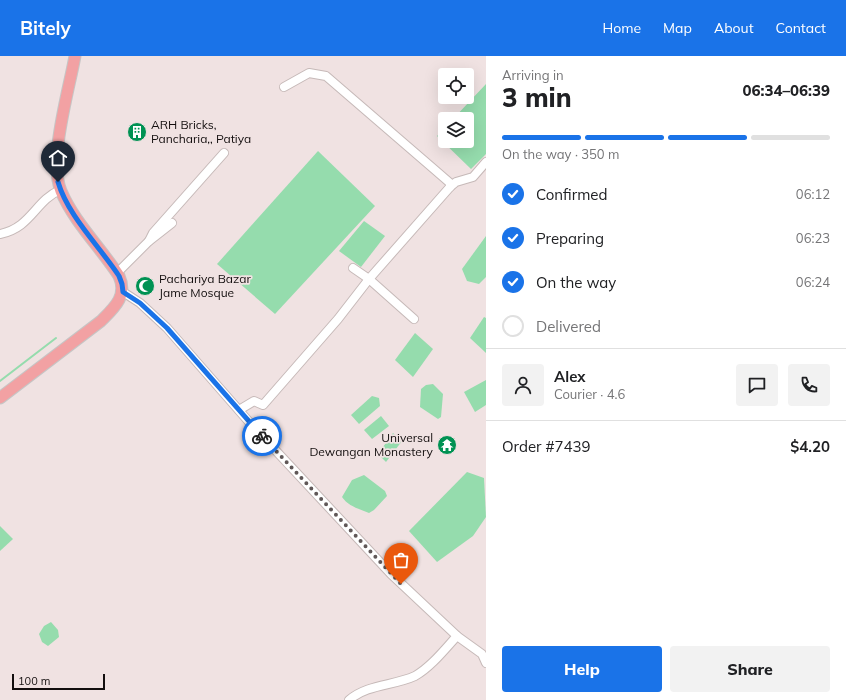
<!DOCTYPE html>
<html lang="en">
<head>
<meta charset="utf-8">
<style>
  :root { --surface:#fff; --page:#f2f2f2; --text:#202124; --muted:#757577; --line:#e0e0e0; --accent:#1a73e8 }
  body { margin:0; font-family:Mulish,sans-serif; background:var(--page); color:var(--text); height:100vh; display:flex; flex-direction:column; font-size:15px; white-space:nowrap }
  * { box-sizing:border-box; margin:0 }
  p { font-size:13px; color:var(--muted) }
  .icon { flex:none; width:22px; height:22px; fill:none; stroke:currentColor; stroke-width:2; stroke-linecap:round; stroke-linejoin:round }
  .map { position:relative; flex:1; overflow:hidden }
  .side { display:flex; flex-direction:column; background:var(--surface); width:360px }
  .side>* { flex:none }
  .controls { position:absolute; left:438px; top:12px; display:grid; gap:8px }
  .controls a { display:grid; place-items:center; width:36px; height:36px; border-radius:4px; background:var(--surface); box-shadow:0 4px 16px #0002; font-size:20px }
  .scale { position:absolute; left:12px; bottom:10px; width:93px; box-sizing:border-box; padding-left:4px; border:2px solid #130e0e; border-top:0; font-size:11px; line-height:14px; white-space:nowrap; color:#130e0e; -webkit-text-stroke:3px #f0e2e2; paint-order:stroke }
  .pin { position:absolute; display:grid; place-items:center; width:34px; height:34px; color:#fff; margin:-41px -17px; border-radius:50% 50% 50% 0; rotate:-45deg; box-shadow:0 0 4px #0007 }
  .pin .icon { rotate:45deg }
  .courier { position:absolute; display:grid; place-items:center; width:40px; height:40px; margin:-20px; border:3px solid #1a73e8; border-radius:50%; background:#fff; color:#222; box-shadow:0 1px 5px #0007 }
  .headline em { font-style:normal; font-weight:800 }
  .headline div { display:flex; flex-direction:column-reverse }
  .headline { display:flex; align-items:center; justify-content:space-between; height:68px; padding:0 16px }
  h1 { font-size:26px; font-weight:800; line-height:30px }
  .bar { display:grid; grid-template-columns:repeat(4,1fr); gap:6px 4px; align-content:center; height:48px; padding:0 16px }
  .bar i { height:5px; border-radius:3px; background:var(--line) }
  .bar .selected { background:var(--accent) }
  .bar p { grid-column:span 4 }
  .line { display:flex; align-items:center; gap:10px; padding:0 16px; border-top:1px solid var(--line) }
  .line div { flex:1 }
  .round { display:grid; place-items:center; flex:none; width:42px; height:42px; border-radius:4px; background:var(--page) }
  ol { padding:0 16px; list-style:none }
  li { display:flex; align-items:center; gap:12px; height:44px }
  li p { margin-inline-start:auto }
  li .icon { padding:4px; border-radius:50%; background:var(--accent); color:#fff; stroke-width:4 }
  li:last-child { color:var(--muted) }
  li i { width:22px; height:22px; border:2px solid var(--line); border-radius:50% }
  .primary-button { display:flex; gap:8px; margin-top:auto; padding:8px 16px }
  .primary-button a { flex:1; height:46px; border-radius:4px; background:var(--accent); color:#fff; font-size:16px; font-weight:800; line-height:46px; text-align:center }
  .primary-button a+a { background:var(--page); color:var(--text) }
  header { display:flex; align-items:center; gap:24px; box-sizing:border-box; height:56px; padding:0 20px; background:var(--accent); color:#fff }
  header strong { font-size:19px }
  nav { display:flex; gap:22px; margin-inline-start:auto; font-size:14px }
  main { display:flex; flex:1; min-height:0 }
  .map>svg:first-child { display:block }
  .water { fill:#95dcad }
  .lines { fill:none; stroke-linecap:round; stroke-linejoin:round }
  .stream { stroke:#95dcad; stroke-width:2 }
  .minor-casing { stroke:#c6b9b8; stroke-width:10 }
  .highway-casing { stroke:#c6c5c5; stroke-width:13 }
  .minor { stroke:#fff; stroke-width:8 }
  .highway { stroke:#f2a1a3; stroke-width:11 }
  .done { stroke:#605858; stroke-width:4; stroke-dasharray:0 7.2 }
  .route { stroke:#1a73e8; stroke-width:5 }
  .labels { text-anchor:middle; stroke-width:3.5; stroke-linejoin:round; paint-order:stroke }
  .poi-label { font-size:12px; fill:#130e0e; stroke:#f0e2e2; text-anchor:start }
</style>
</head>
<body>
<header>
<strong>Bitely</strong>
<nav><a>Home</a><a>Map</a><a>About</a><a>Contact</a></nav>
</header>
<main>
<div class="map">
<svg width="486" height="644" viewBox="0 0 486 644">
  <rect width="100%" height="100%" fill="#f0e2e2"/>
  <g class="water">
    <path d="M486,28V98L471,113L437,80L445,72V85H467V63H453Z"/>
    <path d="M318,95L375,150L275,258L217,208Z"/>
    <path d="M364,165L385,180L361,211L339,195Z"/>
    <path d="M486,180V221L479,228L467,225L462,213Z"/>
    <path d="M484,261L486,262V297L470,282Z"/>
    <path d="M415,277L433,293L413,321L395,304Z"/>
    <path d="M486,324V349L475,356L464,336Z"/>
    <path d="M433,328L443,338L441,361L438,363L420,351L421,333L426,329Z"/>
    <path d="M372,340L379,342L380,350L359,368L351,359Z"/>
    <path d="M381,360L389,370L372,383L364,374Z"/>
    <path d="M393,377L402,385L386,406L378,398Z"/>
    <path d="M467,416L484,422L486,461L473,480L437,506L409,475Z"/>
    <path d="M364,419L385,435L387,440L374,454L369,457C359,453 348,450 342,441L352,424Z"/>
    <path d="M0,470L13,483L0,495Z"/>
    <path d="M51,566L58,574L59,581L48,590L42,586L39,578L44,570Z"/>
  </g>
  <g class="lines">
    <path class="stream" d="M0,325L56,282"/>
    <g class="minor-casing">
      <g id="minor">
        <path d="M284,31L309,17L326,20L435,114L450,127V131"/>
        <path d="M0,178C31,172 35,145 60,134"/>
        <path d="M149,185L153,177L224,97"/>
        <path d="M353,212L369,223L414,263"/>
        <path d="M117,217L149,185L172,167"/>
        <path d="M123,236L140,247L167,272L250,367L391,518L457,580L482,598L486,607"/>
        <path d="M239,354L254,345L263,349L338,263L369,223L450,131L456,126L473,121L486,106"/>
        <path d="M349,644C368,628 393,630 415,620C431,611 445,593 457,580"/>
      </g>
    </g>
    <g class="highway-casing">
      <path id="highway" d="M0,342L101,265C114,252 128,240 119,220C101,192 74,166 61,135C48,104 69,34 75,0"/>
    </g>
    <use href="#minor" class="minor"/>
    <use href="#highway" class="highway"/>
  </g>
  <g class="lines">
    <path class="done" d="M262,380L401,528"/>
    <path class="route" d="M58,126C68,160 100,191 119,220L122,228L123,236L140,247L167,272L262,380"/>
  </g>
  <defs>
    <g id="building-disc" transform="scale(1)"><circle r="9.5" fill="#009253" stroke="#f0e2e2"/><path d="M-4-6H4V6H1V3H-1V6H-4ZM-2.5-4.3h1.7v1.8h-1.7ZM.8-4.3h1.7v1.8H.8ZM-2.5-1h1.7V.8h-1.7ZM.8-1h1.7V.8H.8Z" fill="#fff"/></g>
    <g id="mosque-disc" transform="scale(1)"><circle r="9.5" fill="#009253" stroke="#f0e2e2"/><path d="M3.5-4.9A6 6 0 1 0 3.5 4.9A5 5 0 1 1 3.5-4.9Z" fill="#fff"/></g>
    <g id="temple-disc" transform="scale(1)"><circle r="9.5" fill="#009253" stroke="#f0e2e2"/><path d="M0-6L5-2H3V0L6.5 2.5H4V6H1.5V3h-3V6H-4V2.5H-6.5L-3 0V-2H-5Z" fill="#fff"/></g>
  </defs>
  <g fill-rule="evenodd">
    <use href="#building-disc" x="137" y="76"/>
    <use href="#mosque-disc" x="145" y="230"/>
    <use href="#temple-disc" x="447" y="389"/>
  </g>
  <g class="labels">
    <g class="poi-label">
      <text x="151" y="73">ARH Bricks,<tspan x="151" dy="14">Pancharia,, Patiya</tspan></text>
      <text x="159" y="227">Pachariya Bazar<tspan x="159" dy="14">Jame Mosque</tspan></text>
      <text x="433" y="386" text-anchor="end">Universal<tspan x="433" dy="14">Dewangan Monastery</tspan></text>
    </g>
  </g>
</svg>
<div class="controls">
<a><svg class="icon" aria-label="locate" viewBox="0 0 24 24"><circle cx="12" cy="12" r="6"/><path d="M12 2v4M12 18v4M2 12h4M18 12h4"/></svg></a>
<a><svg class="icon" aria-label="layers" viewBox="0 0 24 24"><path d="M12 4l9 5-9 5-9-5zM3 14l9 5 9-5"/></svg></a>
</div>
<div class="scale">100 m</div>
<div class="pin" style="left:401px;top:528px;background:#ea580c"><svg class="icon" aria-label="bag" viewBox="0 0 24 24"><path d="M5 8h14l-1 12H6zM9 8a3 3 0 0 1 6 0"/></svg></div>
<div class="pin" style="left:58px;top:126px;background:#1f2937"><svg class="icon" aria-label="home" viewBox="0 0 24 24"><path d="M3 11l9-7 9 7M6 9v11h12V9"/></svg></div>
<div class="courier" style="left:262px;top:380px"><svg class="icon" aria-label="bike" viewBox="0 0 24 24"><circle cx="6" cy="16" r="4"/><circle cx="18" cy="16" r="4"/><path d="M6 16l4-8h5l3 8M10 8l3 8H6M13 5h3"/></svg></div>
</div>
<section class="side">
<div class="headline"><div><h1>3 min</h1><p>Arriving in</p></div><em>06:34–06:39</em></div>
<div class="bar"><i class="selected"></i><i class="selected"></i><i class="selected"></i><i></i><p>On the way · 350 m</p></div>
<ol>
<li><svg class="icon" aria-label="check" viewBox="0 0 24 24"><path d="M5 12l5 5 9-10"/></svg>Confirmed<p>06:12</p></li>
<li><svg class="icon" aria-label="check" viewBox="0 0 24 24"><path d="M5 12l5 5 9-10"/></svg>Preparing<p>06:23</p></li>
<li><svg class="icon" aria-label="check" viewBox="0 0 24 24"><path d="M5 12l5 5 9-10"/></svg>On the way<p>06:24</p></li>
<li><i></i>Delivered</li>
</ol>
<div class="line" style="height:72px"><a class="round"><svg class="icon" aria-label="person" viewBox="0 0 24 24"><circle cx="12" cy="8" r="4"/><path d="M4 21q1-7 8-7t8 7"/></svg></a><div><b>Alex</b><p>Courier · 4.6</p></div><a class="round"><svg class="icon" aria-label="chat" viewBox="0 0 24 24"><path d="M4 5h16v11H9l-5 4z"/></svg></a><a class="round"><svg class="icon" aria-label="phone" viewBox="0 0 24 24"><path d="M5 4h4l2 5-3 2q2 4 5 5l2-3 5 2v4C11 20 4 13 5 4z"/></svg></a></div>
<div class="line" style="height:52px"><div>Order #7439</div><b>$4.20</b></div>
<div class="primary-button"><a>Help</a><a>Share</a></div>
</section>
</main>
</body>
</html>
